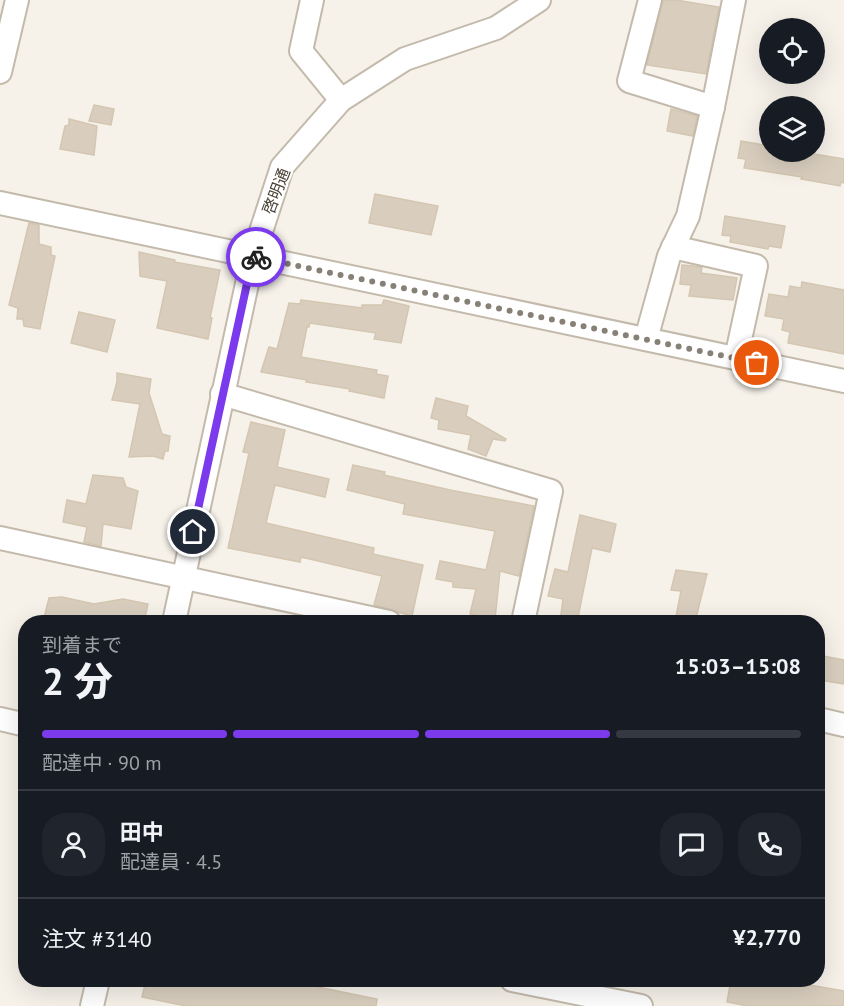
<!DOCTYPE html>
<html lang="ja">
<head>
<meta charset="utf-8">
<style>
  :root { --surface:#171b24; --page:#20242c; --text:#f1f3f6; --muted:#9ea1a6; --line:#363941; --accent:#7c3aed }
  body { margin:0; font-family:"PT Sans","Noto Sans JP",sans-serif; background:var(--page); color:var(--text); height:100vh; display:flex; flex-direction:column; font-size:22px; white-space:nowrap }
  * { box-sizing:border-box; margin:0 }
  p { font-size:20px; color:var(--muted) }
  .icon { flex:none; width:33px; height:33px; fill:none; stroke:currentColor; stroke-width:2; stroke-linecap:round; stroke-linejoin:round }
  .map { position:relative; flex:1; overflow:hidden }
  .sheet { position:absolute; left:18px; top:615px; width:807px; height:372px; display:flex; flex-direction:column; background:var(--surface); border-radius:24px; box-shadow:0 6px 24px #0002 }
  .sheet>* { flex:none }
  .buttons { position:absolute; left:759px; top:18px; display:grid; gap:12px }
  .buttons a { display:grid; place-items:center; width:66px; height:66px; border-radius:50%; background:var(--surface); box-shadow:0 6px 24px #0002; font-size:30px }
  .pin { position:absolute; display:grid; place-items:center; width:51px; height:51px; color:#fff; margin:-26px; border:3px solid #fff; border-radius:50%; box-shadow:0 2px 6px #0007 }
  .courier { position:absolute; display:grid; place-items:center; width:60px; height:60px; margin:-30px; border:4px solid #7c3aed; border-radius:50%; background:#fff; color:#222; box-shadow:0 2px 8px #0007 }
  .summary em { font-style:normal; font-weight:800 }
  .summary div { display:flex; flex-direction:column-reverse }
  .summary { display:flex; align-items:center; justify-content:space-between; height:102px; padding:0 24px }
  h1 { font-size:39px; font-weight:800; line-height:45px }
  .bar { display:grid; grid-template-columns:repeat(4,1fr); gap:9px 6px; align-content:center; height:72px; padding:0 24px }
  .bar i { height:8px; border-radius:4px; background:var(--line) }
  .bar .active { background:var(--accent) }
  .bar p { grid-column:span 4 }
  .line { display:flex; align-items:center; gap:15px; padding:0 24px; border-top:2px solid var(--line) }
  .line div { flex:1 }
  .round { display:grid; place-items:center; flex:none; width:63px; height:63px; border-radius:24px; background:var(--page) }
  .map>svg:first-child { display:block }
  .building { fill:#d9cebe; stroke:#d4c6b0; stroke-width:1.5 }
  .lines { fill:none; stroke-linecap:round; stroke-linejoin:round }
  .minor-casing { stroke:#c3baab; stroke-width:26 }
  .minor { stroke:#fff; stroke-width:22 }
  .done { stroke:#878076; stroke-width:6; stroke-dasharray:0 10.8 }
  .route { stroke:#7c3aed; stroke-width:8 }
  .labels { text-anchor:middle; stroke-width:4.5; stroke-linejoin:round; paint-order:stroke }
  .street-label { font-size:16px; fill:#4b4337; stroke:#fff }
</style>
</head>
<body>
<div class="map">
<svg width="844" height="1006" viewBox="0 0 844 1006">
  <rect width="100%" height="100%" fill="#f6f2ea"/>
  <g class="building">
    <path d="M663,0H676L719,7L706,74L647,65Z"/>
    <path d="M94,105L114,109L111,125L89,121Z"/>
    <path d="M671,109L697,116L693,136L667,131Z"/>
    <path d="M69,119L97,126L94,155L60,149L65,126L69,125Z"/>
    <path d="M741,141L770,146V152H802L844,159V183L841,182L840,186L801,179L802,177L744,168L746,159L738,158Z"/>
    <path d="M375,194L438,206L431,235L369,223Z"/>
    <path d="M725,216L785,226L781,248L769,246L768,249L730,242L731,236L722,235Z"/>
    <path d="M29,223L39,225V244L51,247V255L55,256L40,329L24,326L23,319H17L18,308L9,305Z"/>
    <path d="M139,252L175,260L174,262L220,270L210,318H212L208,339L157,328L167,281L140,276Z"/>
    <path d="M682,265L702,267L701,273L737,278L733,300L689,296L691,285L680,284Z"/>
    <path d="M802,282L844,290V354L788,343L790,332L782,330L784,319L765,316L769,294L788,297L790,286L801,288Z"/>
    <path d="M301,300L362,308V305H382L384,300L409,306L401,343L374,339L376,333L310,323L309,327H307L301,357L377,370L376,374L388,376L384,398L349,391L350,389L306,382L307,380L261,372L269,347L277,349L289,303L300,304Z"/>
    <path d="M79,312L115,320L107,352L71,343Z"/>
    <path d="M117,373L151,379L149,393L162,434L170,436L168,451H165L163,459L153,456L129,457L140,404L112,400L117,382Z"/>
    <path d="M436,398L468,406L466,416L506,439L505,441L493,439L486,456L468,449L471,435L438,429L439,420L431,418Z"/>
    <path d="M251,422L285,430L277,467L329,479L325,497L275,485L266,523L374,548L373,554L423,565L412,616L374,605L382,576L301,557L300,562L228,548L249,453L243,452Z"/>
    <path d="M353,465L385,472L384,475L450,490L534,506L519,576L500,571L495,619L470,614L476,589L453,587V582L436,579L440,561L486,570L495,531L403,514L405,504L347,490Z"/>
    <path d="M93,475L123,478L126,487L138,491L131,529L103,524L101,546L84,542L87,527L63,522L67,500L86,504Z"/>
    <path d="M580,515L616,524L610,552L592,548L577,622H560L563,599L548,596L555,569L568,572Z"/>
    <path d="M676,570L707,574L695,622H675L681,591L671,590Z"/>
    <path d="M62,597L94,604L123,599L148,604L144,622H43L49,598Z"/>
    <path d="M823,656L844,660V684L819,680Z"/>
    <path d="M146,980H284L377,999L376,1006H186L142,997Z"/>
    <path d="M731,980H781L844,991V1006H748L727,1002Z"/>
  </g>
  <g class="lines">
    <g class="minor-casing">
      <g id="minor">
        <path d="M312,0L301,51L341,100"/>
        <path d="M650,0L629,81L713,107"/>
        <path d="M0,72L17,0"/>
        <path d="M0,203L844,381"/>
        <path d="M673,247L756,266L736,358"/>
        <path d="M646,339L669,256L688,216L713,107L734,0"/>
        <path d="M222,394L551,491L523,622"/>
        <path d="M0,538L389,622"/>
        <path d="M174,622L253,256L282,167L341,100L405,59L496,28L539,0"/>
        <path d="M0,719L26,725"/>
        <path d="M818,719L844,725"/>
        <path d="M512,980L641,1006"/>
        <path d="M92,1006L98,980"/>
      </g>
    </g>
    <use href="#minor" class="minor"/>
  </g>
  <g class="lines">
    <path class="done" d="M256,257L757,363"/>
    <path class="route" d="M193,532L253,256L256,257"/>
  </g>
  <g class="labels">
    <g class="street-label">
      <text transform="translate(276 191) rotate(-69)" y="6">啓明通</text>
    </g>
  </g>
</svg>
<div class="buttons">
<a><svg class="icon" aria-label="locate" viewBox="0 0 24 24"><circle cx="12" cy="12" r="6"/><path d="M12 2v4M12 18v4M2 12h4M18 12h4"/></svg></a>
<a><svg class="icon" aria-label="layers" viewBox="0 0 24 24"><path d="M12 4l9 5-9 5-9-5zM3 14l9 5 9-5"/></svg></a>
</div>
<div class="pin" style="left:757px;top:363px;background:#ea580c"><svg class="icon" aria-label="bag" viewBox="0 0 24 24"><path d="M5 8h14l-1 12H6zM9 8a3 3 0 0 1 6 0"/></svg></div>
<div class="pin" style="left:193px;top:532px;background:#1f2937"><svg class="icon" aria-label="home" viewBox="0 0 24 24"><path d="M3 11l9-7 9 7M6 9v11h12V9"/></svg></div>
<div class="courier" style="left:256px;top:257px"><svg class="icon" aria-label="bike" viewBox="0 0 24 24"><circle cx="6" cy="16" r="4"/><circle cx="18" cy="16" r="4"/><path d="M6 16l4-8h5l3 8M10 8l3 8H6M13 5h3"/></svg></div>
<section class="sheet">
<div class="summary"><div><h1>2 分</h1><p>到着まで</p></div><em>15:03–15:08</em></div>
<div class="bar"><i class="active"></i><i class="active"></i><i class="active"></i><i></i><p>配達中 · 90 m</p></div>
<div class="line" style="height:108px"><a class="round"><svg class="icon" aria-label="person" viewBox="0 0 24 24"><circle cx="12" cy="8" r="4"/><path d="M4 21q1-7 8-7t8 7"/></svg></a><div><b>田中</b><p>配達員 · 4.5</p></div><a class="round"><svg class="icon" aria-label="chat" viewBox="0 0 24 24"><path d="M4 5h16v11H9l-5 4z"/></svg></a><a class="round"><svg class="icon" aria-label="phone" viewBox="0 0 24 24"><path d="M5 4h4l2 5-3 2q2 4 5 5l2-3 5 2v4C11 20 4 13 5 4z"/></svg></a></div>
<div class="line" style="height:78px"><div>注文 #3140</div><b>¥2,770</b></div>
</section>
</div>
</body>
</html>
